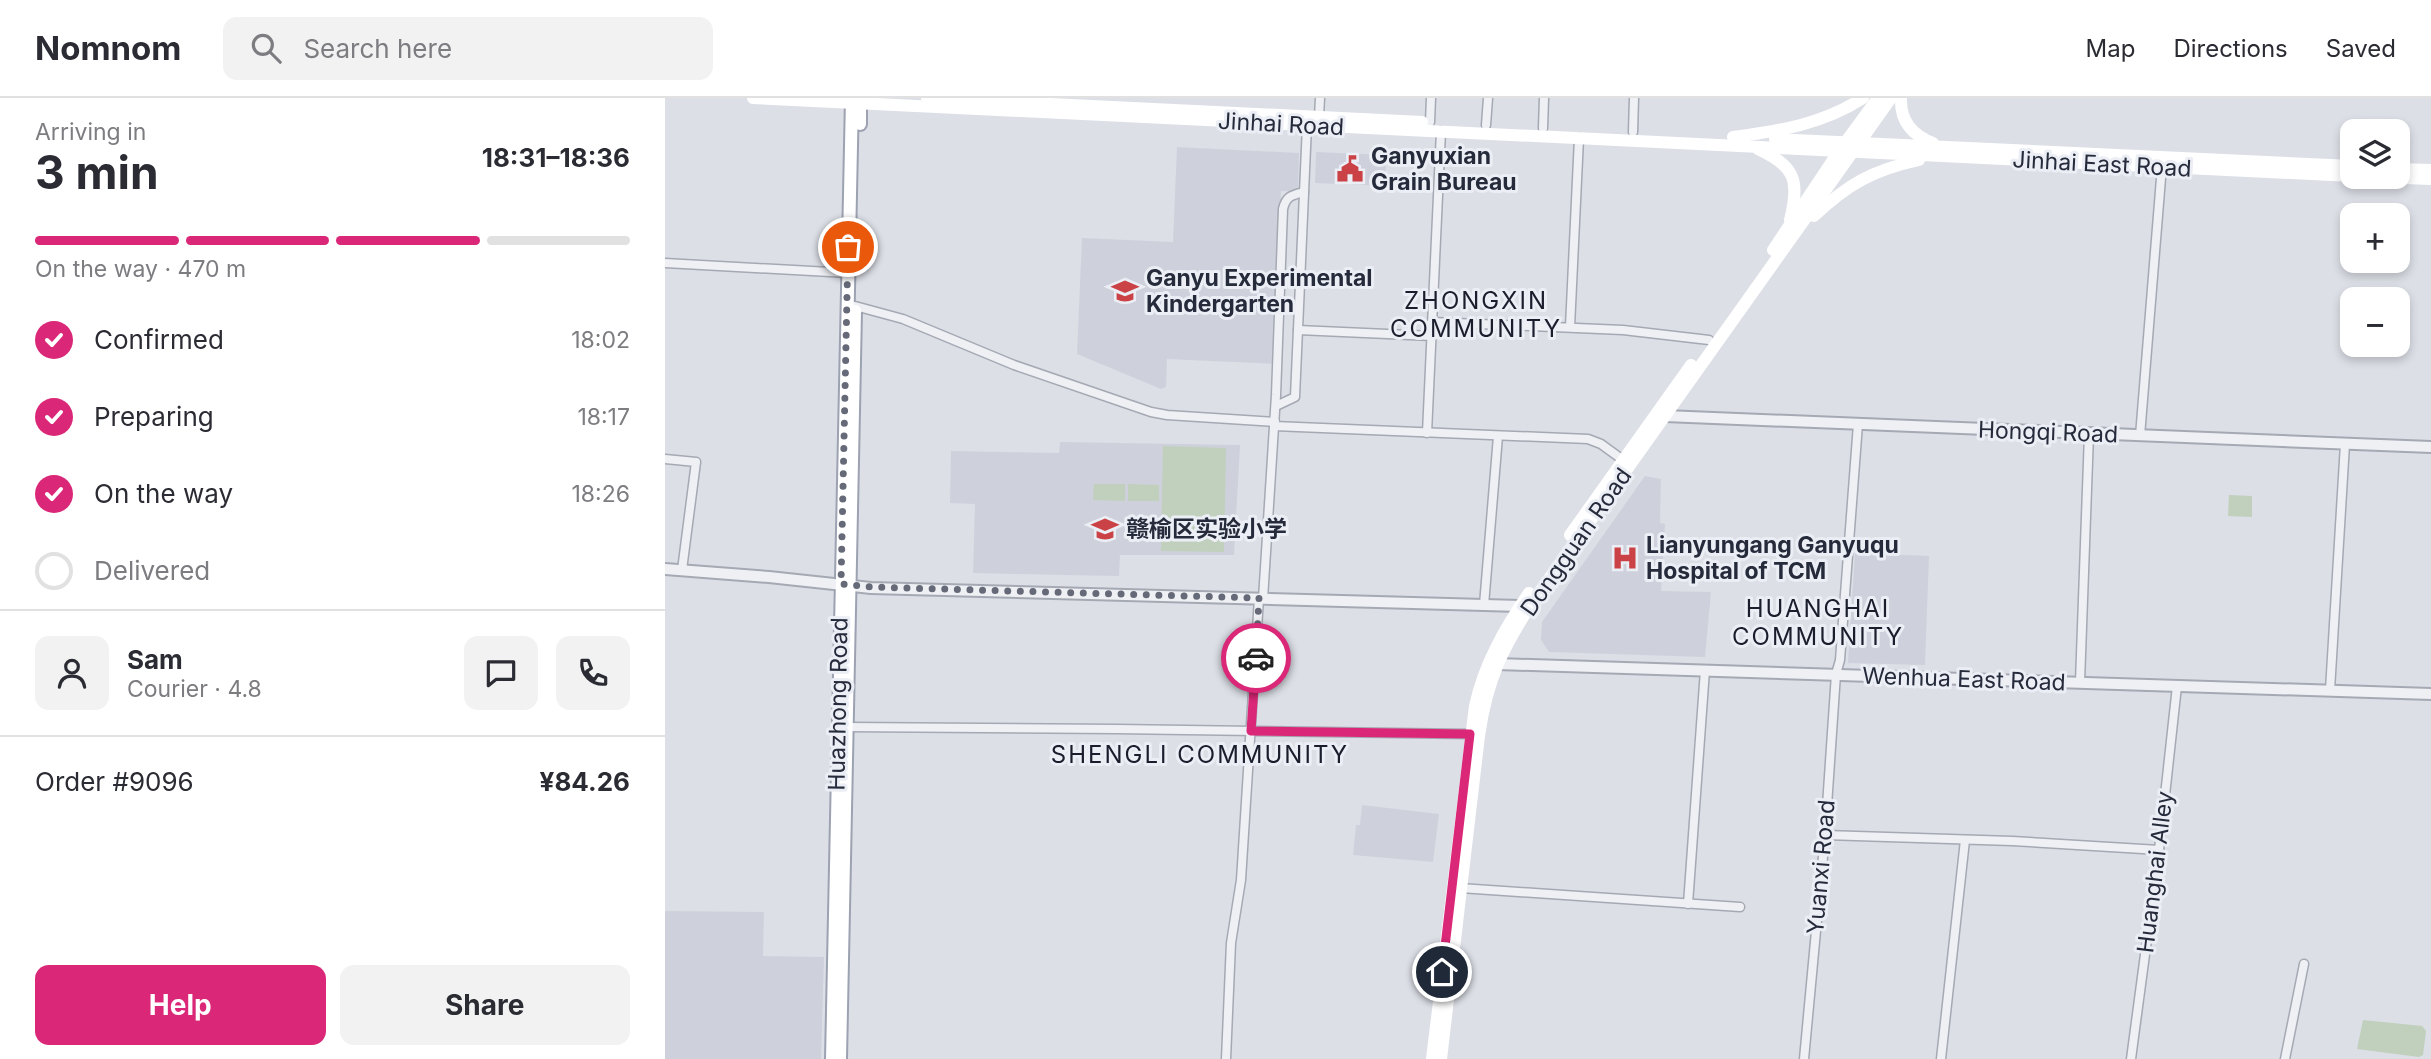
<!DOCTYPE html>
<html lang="en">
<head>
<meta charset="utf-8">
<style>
  :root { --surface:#fff; --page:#f2f2f3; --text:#2b2b33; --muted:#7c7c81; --line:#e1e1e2; --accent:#db2777 }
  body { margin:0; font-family:Inter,"Noto Sans SC",sans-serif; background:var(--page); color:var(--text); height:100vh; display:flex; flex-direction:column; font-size:26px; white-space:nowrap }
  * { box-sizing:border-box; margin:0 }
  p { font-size:23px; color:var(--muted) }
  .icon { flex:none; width:38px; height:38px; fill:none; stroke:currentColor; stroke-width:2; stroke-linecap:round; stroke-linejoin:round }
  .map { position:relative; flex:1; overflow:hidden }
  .drawer { display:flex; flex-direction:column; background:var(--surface); width:665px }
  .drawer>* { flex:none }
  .fabs { position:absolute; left:1675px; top:21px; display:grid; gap:14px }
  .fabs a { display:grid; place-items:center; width:70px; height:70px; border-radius:14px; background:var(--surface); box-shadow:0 4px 10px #0003; font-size:35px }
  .pin { position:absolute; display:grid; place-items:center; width:60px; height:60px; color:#fff; margin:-30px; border:4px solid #fff; border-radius:50%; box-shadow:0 2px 7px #0007 }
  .courier { position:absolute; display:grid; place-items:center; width:70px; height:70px; margin:-35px; border:5px solid #db2777; border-radius:50%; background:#fff; color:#222; box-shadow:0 2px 9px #0007 }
  .overview em { font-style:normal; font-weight:700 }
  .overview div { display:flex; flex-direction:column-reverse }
  .overview { display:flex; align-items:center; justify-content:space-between; height:119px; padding:0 35px }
  h1 { font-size:46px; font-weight:700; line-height:52px }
  .bar { display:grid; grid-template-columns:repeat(4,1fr); gap:10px 7px; align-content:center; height:84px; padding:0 35px }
  .bar i { height:9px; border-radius:5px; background:var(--line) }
  .bar .current { background:var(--accent) }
  .bar p { grid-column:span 4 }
  .line { display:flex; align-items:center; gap:18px; padding:0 35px; border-top:2px solid var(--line) }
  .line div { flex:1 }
  .round { display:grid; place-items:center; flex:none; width:74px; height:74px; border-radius:14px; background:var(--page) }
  ol { padding:0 35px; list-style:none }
  li { display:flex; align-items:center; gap:21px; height:77px }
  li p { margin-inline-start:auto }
  li .icon { padding:7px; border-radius:50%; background:var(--accent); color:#fff; stroke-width:4 }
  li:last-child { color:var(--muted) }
  li i { width:38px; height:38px; border:4px solid var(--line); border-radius:50% }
  .cta { display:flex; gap:14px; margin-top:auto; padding:14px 35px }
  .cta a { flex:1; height:80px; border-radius:14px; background:var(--accent); color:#fff; font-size:28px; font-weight:700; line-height:80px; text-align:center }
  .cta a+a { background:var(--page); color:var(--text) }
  header { display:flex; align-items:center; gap:42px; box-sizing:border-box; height:98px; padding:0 35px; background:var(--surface); border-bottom:2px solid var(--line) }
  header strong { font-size:33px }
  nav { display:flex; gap:38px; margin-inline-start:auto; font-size:24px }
  .search { width:490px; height:63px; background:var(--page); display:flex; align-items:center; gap:18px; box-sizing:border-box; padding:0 24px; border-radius:14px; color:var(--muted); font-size:26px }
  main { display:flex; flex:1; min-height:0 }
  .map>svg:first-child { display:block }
  .built { fill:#ced1db }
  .green { fill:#c0d0bd }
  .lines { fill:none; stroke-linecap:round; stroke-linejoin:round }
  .minor-casing { stroke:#a5a9b3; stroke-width:11 }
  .tertiary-casing { stroke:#a5a9b3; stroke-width:14 }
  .primary-casing { stroke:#9ca2b1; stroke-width:16 }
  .minor { stroke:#eef0f4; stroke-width:8 }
  .tertiary { stroke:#eef0f4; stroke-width:10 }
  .secondary { stroke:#fff; stroke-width:12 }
  .primary { stroke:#fff; stroke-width:12 }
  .done { stroke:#666a78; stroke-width:7; stroke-dasharray:0 12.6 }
  .route { stroke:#db2777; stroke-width:9 }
  .labels { text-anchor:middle; stroke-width:6; stroke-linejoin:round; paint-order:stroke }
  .street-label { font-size:23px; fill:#262b3c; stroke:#ebeef4 }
  .poi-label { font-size:23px; font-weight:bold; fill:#262b3c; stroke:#ebeef4; text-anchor:start }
  .neighbourhood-label { font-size:24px; letter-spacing:2px; fill:#191d2c; stroke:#ebeef4 }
</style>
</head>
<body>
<header>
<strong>Nomnom</strong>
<div class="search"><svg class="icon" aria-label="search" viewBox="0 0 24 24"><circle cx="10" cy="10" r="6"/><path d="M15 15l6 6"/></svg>Search here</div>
<nav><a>Map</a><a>Directions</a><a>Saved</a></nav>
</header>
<main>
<section class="drawer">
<div class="overview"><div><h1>3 min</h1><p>Arriving in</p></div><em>18:31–18:36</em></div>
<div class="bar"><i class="current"></i><i class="current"></i><i class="current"></i><i></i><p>On the way · 470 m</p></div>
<ol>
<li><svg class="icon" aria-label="check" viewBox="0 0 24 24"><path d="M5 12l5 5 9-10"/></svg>Confirmed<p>18:02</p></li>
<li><svg class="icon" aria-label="check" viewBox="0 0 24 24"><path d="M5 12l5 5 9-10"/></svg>Preparing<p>18:17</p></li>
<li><svg class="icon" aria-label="check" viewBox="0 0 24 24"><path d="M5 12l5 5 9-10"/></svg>On the way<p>18:26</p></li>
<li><i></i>Delivered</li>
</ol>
<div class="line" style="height:126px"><a class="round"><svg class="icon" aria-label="person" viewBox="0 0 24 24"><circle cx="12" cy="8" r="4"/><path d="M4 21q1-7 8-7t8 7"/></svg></a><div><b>Sam</b><p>Courier · 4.8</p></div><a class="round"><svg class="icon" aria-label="chat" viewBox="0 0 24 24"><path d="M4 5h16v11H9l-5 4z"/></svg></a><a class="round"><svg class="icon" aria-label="phone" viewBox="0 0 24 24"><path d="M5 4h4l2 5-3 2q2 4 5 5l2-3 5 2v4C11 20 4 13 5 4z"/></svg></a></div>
<div class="line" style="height:91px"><div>Order #9096</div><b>¥84.26</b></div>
<div class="cta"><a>Help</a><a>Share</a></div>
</section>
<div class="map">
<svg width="1766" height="961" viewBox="0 0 1766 961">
  <rect width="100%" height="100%" fill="#dcdfe6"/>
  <g class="built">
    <path d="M512,49L634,55L633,93H616L610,266L502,261L501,289L496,291L412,256L417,140L508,144Z"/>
    <path d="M651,54L721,57L720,88L650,85Z"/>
    <path d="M395,344L575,347L569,457H455L454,478L308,475L310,406L285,405L286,353L394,355Z"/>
    <path d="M980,378L996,381L995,425L1000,426L996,493L1046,494L1040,559L884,554L876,542L877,524Z"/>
    <path d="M1190,455L1264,458L1260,567L1183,565Z"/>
    <path d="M697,707L774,716L768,764L688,757L691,727H695Z"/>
    <path d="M0,813L99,814L98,858L159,859L156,961H0Z"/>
  </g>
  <g class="green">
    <path d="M498,348L561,350L559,454L496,453Z"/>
    <path d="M429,386H460V403L428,402Z"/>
    <path d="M463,386L494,387V403H463Z"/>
    <path d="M1564,397L1587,398V419L1563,418Z"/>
    <path d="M1698,922L1757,928L1761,933L1758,957L1754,959L1692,951Z"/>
  </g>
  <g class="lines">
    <g class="minor-casing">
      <g id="minor">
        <path d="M654,19L655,0"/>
        <path d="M765,24L766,0"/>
        <path d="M821,27L823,0"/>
        <path d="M878,30L879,0"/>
        <path d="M968,34L969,0"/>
        <path d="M0,165L183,175"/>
        <path d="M190,208L238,221L349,267L486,314L502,317L610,324"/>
        <path d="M767,224L958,232L1044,242"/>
        <path d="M905,229L914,40"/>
        <path d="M633,232L767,238"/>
        <path d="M611,308L630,299L642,27"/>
        <path d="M609,328L923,341L936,346L958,362"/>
        <path d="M762,335L776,33"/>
        <path d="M1475,338L1497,68"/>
        <path d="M0,361L31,364L17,472"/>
        <path d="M598,501L611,297L618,111C621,98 627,97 639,94"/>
        <path d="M819,507L833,338"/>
        <path d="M1415,584L1424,336"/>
        <path d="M1665,592L1680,346"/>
        <path d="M181,629L451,631L805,636"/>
        <path d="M1160,737L1347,743L1494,752"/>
        <path d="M795,790L1075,809"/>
        <path d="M1023,806L1040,572"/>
        <path d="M561,961L566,845L576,782L594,500"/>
        <path d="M1139,961L1160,737L1171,576L1175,562L1193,326"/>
        <path d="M1276,961L1300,742"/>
        <path d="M1466,961L1494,752L1512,588"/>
        <path d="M1620,961L1639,866"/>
      </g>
    </g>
    <g class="tertiary-casing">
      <g id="tertiary">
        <path d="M1000,318L1766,349"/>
        <path d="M0,471L104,479L206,490L855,508"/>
        <path d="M832,566L1766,596"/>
      </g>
    </g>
    <g class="primary-casing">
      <g id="primary">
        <path d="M195,26V0"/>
        <path d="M167,961L187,0"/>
        <path d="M175,961L190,213"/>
      </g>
    </g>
    <use href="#minor" class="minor"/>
    <use href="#tertiary" class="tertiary"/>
    <g class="secondary">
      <path d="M88,0L1687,78"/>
      <path d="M262,0L757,24"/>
      <path d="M1236,0C1235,23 1247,37 1268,45"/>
      <path d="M1068,39C1115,33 1158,26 1198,0"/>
      <path d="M1110,41L1687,68"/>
      <path d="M1093,51C1130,68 1135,82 1125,122"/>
      <path d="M1732,71L1766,72"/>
      <path d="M1711,79L1766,81"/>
      <path d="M1149,118C1183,86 1208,72 1254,62"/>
      <path d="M1108,152L1174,53L1213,0"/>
      <path d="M905,437L1026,267"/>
      <path d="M767,961L810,608C819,566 840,530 864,495"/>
      <path d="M776,961L814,638C822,581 838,549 869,502L1226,0"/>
    </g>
    <use href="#primary" class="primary"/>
  </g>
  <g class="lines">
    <path class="done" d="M183,149L176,486L206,489L594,500L591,560"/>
    <path class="route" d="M591,560L586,633L805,636L777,874"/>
  </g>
  <defs>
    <g id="civic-bare" transform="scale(2.1)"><path d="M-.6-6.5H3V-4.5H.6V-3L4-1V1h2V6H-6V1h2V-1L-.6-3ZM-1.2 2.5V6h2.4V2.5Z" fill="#ca4245" stroke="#ebeef4" stroke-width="2.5" paint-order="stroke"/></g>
    <g id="school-bare" transform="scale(2.1)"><path d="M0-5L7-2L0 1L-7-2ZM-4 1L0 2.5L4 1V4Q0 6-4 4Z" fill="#ca4245" stroke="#ebeef4" stroke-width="2.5" paint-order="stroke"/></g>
    <g id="hospital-bare" transform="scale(2.1)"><path d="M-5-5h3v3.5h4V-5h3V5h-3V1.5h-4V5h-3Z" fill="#ca4245" stroke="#ebeef4" stroke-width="2.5" paint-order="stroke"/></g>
  </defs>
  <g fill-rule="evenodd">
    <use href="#civic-bare" x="685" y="71"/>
    <use href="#school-bare" x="460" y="193"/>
    <use href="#school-bare" x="440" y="431"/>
    <use href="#hospital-bare" x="960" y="460"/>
  </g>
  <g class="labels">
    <g class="street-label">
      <text transform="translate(616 26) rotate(3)" y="8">Jinhai Road</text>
      <text transform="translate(1437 66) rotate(3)" y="8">Jinhai East Road</text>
      <text transform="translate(1383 334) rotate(2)" y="8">Hongqi Road</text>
      <text transform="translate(911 444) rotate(-55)" y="8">Dongguan Road</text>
      <text transform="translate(1299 581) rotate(2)" y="8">Wenhua East Road</text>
      <text transform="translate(173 606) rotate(-89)" y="8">Huazhong Road</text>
      <text transform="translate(1156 769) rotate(-85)" y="8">Yuanxi Road</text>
      <text transform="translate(1490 774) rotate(-83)" y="8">Huanghai Alley</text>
    </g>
    <g class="poi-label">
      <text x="706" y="66">Ganyuxian<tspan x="706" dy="26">Grain Bureau</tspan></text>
      <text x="481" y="188">Ganyu Experimental<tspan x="481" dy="26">Kindergarten</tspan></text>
      <text x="461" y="439">赣榆区实验小学</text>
      <text x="981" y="455">Lianyungang Ganyuqu<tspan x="981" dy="26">Hospital of TCM</tspan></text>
    </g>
    <g class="neighbourhood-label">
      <text x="811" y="211">ZHONGXIN<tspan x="811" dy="28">COMMUNITY</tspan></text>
      <text x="1153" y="519">HUANGHAI<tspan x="1153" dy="28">COMMUNITY</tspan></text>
      <text x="535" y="665">SHENGLI COMMUNITY</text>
    </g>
  </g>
</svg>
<div class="fabs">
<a><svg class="icon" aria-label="layers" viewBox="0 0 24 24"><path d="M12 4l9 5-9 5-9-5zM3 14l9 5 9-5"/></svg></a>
<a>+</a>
<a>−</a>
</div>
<div class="pin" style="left:183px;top:149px;background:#ea580c"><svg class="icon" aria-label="bag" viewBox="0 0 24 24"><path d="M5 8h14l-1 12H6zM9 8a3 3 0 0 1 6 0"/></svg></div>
<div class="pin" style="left:777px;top:874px;background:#1f2937"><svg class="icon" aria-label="home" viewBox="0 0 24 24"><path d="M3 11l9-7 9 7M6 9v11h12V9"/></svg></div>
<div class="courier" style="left:591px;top:560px"><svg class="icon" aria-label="car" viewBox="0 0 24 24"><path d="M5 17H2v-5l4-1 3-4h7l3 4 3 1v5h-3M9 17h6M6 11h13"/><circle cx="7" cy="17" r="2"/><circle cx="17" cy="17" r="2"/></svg></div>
</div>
</main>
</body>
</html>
